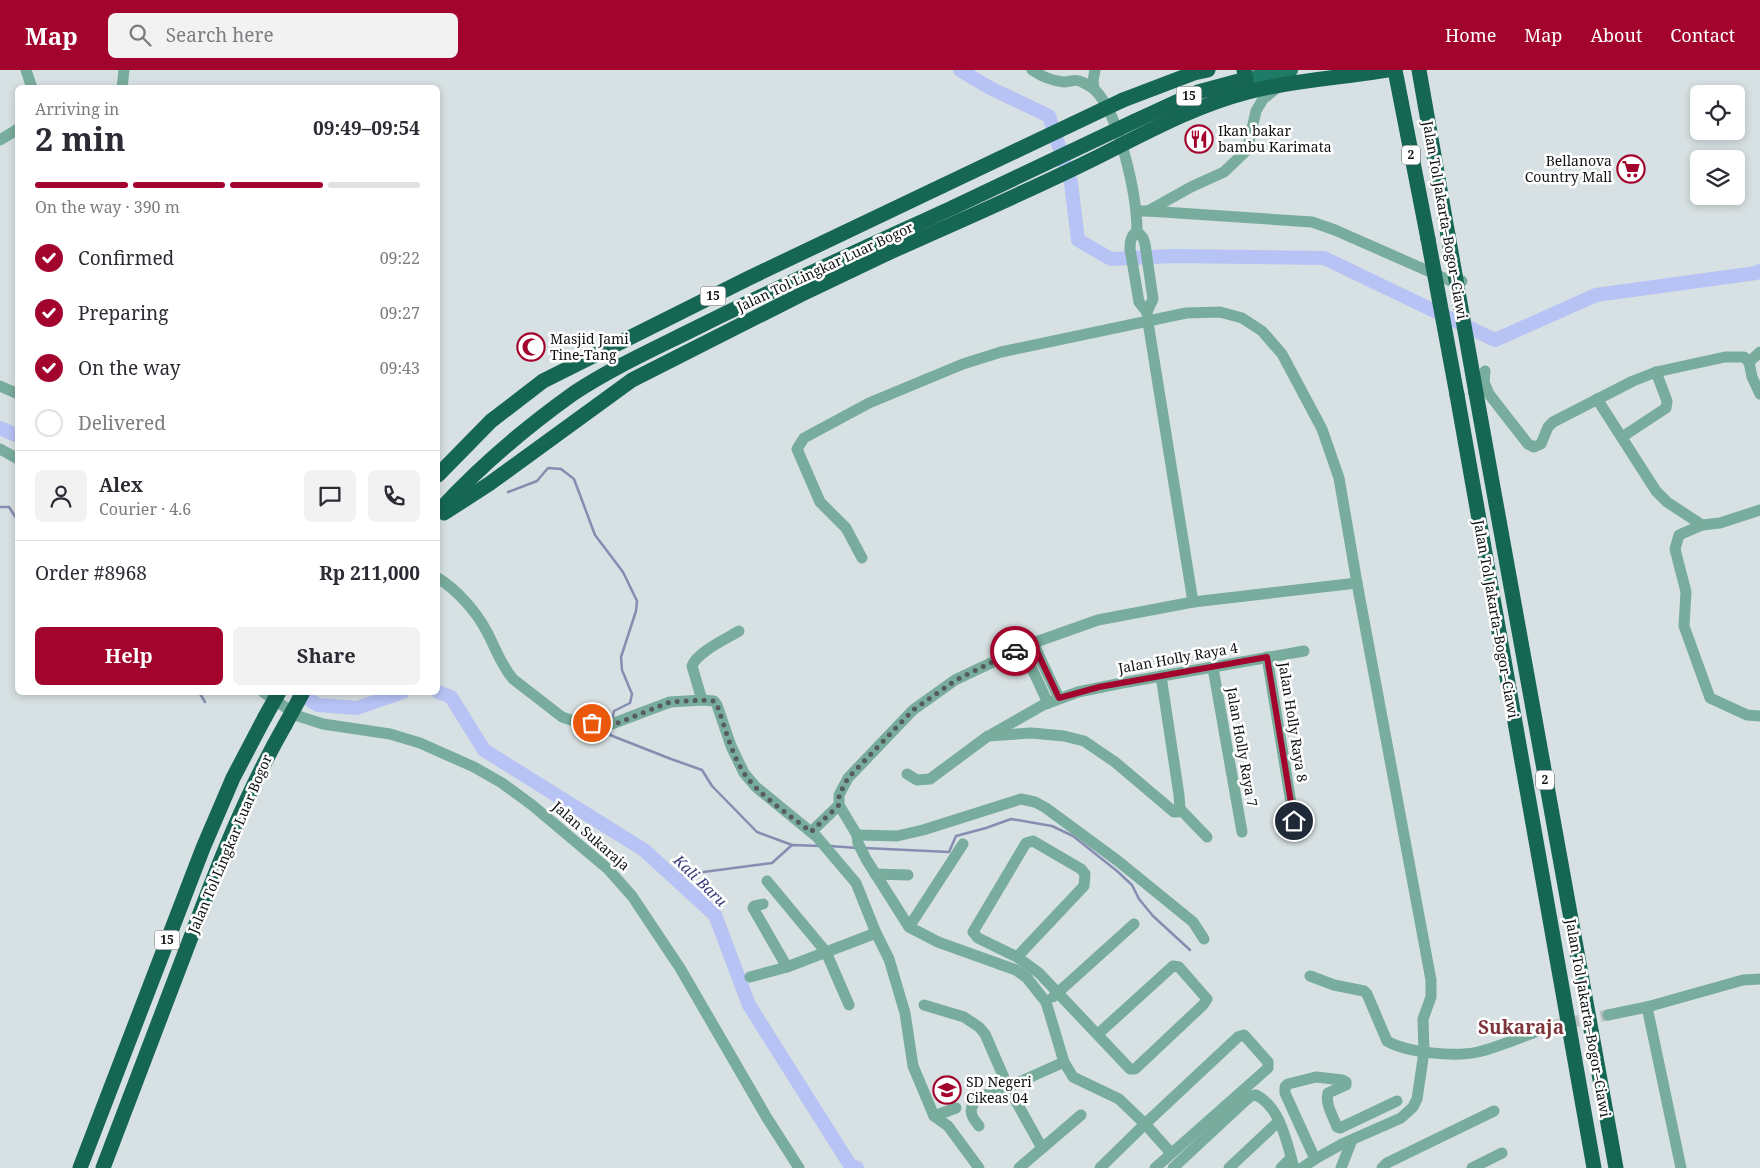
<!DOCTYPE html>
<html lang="en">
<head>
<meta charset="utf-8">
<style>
  :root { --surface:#fff; --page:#f2f2f3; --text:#2b2b33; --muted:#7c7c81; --line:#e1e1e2; --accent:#a3042e }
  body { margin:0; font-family:"Noto Serif",serif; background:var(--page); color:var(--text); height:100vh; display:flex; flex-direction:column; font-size:19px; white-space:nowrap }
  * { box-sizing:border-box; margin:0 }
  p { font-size:16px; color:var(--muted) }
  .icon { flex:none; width:28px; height:28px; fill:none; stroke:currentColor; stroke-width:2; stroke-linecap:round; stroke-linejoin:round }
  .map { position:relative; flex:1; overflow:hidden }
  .side { position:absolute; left:15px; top:15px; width:425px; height:610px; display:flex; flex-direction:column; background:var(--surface); border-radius:8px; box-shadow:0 2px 8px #0003 }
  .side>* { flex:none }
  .fabs { position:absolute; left:1690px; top:15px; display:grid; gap:10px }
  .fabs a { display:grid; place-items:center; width:55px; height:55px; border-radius:8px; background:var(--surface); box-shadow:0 2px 8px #0003; font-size:25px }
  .pin { position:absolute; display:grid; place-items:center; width:42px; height:42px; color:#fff; margin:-21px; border:2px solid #fff; border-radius:50%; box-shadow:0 1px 5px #0007 }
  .courier { position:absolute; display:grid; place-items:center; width:50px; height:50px; margin:-25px; border:4px solid #a3042e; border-radius:50%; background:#fff; color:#222; box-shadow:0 1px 6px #0007 }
  .summary em { font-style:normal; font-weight:700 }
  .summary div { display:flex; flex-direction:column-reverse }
  .summary { display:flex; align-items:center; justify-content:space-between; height:85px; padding:0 20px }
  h1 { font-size:32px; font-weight:700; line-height:38px }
  .bar { display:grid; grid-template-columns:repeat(4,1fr); gap:8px 5px; align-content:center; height:60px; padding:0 20px }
  .bar i { height:6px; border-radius:4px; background:var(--line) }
  .bar .current { background:var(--accent) }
  .bar p { grid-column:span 4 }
  .line { display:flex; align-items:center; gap:12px; padding:0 20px; border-top:1px solid var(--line) }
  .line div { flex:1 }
  .round { display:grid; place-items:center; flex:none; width:52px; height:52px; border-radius:8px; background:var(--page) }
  ol { padding:0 20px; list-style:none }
  li { display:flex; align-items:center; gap:15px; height:55px }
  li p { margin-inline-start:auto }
  li .icon { padding:5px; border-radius:50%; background:var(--accent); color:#fff; stroke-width:4 }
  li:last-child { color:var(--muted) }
  li i { width:28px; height:28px; border:2px solid var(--line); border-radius:50% }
  .action { display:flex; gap:10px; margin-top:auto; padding:10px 20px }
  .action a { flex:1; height:58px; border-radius:8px; background:var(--accent); color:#fff; font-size:20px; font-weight:700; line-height:58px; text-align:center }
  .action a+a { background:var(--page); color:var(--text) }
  header { display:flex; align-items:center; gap:30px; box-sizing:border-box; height:70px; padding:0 25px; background:var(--accent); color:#fff }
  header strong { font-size:24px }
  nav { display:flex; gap:28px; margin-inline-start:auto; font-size:18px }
  .search { width:350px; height:45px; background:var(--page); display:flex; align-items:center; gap:12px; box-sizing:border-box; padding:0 18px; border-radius:8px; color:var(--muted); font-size:19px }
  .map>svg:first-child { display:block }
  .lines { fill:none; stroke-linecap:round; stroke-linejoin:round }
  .stream { stroke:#858eb2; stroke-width:2.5 }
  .river { stroke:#b7c2f5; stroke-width:14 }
  .minor-tunnel { stroke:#b9c1c3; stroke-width:11; stroke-dasharray:11 5.5; stroke-linecap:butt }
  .minor { stroke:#78ac9c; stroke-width:11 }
  .major { stroke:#1e7b66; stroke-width:14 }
  .highway { stroke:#166654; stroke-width:15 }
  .highway-bridge { stroke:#166654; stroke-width:15 }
  .done { stroke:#565b5c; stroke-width:5; stroke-dasharray:0 9 }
  .route { stroke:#a3042e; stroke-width:6 }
  .labels { text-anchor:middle; stroke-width:5; stroke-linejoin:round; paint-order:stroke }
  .shield { fill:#fff; stroke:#585a5a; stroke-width:1 }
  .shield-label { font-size:12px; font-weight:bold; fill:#101314 }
  .poi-label { font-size:14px; fill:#101314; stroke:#fff; text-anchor:start }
  .street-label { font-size:14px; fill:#101314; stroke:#fff }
  .water-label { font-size:15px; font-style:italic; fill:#363c7a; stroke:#fff }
  .district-label { font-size:19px; font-weight:bold; fill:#7e363b; stroke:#fff }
</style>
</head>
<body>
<header>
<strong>Map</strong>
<div class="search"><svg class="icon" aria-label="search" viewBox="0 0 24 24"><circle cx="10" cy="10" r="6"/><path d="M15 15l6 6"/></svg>Search here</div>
<nav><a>Home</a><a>Map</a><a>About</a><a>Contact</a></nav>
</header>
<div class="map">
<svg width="1760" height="1098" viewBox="0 0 1760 1098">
  <rect width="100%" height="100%" fill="#d7e0e2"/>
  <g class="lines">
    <g class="stream">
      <path d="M508,422L537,411L548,398L561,399L574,409L595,465L623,502L637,531L636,541L621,587L622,600L632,624L630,633L614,641L612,651"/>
      <path d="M0,437H9L18,451"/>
      <path d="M199,622L205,632"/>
      <path d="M610,661V665L671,689L702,700L712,716L757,762L792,775"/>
      <path d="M830,776L857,778"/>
      <path d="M865,778L949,782L956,766L986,758L1011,749L1052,756L1073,766L1117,801L1132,815L1139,829L1153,846L1190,880"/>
      <path d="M673,806L772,793L792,775L820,776"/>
    </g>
    <g class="river">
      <path d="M960,0L990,18L1049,46L1071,113L1078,170L1111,189L1172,186L1324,188L1495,270L1596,225L1756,203L1760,201"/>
      <path d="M0,358L18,366"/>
      <path d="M297,622L318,635L357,638L403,622"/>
      <path d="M438,622L451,627L484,680L644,780L715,845L749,935L850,1095L857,1098"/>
    </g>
    <path class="minor-tunnel" d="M1552,956L1608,945"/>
    <g class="minor">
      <path d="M26,0L32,18"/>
      <path d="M1032,0C1041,6 1052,11 1064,12C1070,12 1076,8 1082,12C1086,14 1092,17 1095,20C1120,45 1137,127 1137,161L1143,168L1145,174L1153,229L1147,242L1148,252L1193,532"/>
      <path d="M122,18L124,0"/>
      <path d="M1094,19L1093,11L1095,0"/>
      <path d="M0,70L18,59"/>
      <path d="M1137,141H1148L1312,152L1335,160L1453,212L1462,211"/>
      <path d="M1148,141L1191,117L1224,102L1247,80L1256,41L1263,29L1277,18V14"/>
      <path d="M1137,161C1131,166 1130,171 1130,179L1139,232L1147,242"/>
      <path d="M1749,292L1760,282"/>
      <path d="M1485,301L1484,312L1489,324L1528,374L1534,377L1541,374L1548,357L1553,352L1633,311L1656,302L1725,287H1744L1749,292L1752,307L1760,324"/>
      <path d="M0,316L18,324"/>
      <path d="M1597,329L1656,421L1667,432L1702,455"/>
      <path d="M1622,367L1666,338L1667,331L1656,302"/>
      <path d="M0,379L18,389"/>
      <path d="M1760,440L1720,453L1702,455L1679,465L1675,479L1686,522L1684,556L1710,628L1747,645L1760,646"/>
      <path d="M862,488L846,458L820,432L797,379L804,368L869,333L963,294L1001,282L1186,243L1220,242L1242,248L1262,261L1282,284L1322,359L1339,408L1357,513L1431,910V927L1423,949L1424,982L1417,1029L1413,1037L1401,1048L1342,1074L1315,1089L1302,1098"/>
      <path d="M438,508C457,520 476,541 487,562C495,577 501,595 513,609L562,647L574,651L609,655L670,632L702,630L714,631L717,635L731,676L744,703L756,717L817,767L856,813L876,863L889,889L905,943L913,996L934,1046L948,1056L979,1098"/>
      <path d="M1033,573L1059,628"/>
      <path d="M1022,577L1048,633"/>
      <path d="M1267,587L1294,751"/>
      <path d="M1213,598L1242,762"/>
      <path d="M263,622L298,646L323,654L390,664L420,673L474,697L502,713L532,735L608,799L632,826L680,898L767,1048L799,1098"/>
      <path d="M702,630L692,596C697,582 726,569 739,561"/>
      <path d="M992,664L1043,635L1078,622L1122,613L1304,581"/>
      <path d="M907,704L917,710L930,709L988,666L1031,663L1064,666L1084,671L1115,692L1174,742H1178L1180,739L1179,725L1161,606"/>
      <path d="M1180,739L1207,767"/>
      <path d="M811,762L839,735"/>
      <path d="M857,765L897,766L923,760L1021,729L1035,732L1046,738L1118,791L1193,852L1204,869"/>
      <path d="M875,804L908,805"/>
      <path d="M767,811L826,882L849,935"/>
      <path d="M763,834L754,836L753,838L787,897"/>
      <path d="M909,857L963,774"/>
      <path d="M1017,887L978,868L973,862L1026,773L1033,771L1081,799L1085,804L1084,816L1017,887L1039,903L1130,999H1135L1203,935L1207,929L1179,897L1173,896L1098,964"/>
      <path d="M1310,906L1334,915L1364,921L1367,924L1387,971C1407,983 1455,987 1478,982C1503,976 1528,964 1552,956"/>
      <path d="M750,907L787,897L876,863"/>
      <path d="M1053,927L1134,854"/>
      <path d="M924,935L964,947L979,957L985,964L1008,1017C996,1021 966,1027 972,1045C973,1049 977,1053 979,1056"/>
      <path d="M1647,937L1681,1098"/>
      <path d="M1608,945L1647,937L1743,910L1760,909"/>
      <path d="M934,1046L956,1038"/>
      <path d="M1042,1078L1008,1017L1064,992"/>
      <path d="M1171,1083L1145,1054L1119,1029L1073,1007L1064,992L1046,932L1027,908L1016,900L938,872L909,857L866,789L858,773L857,765L839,735V725L848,708L913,640L955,610L1033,573L1098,550L1193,532L1357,513"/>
      <path d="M1315,1089L1285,1023V1017L1288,1014L1316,1007L1342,1010L1346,1012V1015L1328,1023C1325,1034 1333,1046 1337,1057L1340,1058L1397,1031"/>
      <path d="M1019,1098L1081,1045"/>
      <path d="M1100,1098L1145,1054L1238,967L1244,965L1268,992V998L1155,1098"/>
      <path d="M1173,1098L1245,1031L1251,1026L1256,1025C1281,1037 1287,1074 1294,1098"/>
      <path d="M1229,1098L1279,1051"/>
      <path d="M1281,1098L1291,1088"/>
      <path d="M1341,1098L1352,1070"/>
      <path d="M1382,1098L1387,1093L1494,1041"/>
      <path d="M1472,1098L1502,1083"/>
    </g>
    <path class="major" d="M1246,9L1291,0"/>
    <g class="highway">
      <path d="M1395,0L1428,169"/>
      <path d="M1419,0L1448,165"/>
      <path d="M1123,30L1194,3L1208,0"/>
      <path d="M1135,51L1198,22L1246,9L1244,0"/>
      <path d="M1476,323L1616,1098"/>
      <path d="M1457,325L1594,1098"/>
      <path d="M438,405L491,351L543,311L749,208L942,116"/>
      <path d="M438,442C478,398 525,358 574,323C612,298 654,279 694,259C780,216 867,177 954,137"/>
      <path d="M444,443L489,414L632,310L800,225L888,183"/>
      <path d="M80,1098L203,778L233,708L265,647"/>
      <path d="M103,1098C132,1021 161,944 191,867C218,795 246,723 285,655"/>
    </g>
    <g class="highway-bridge">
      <path d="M942,116L1123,30"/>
      <path d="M954,137L1135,51"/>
      <path d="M1448,165L1476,323"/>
      <path d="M1428,169L1457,325"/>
      <path d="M888,183C950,155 1013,128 1075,98C1132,71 1186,38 1248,22C1293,10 1341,8 1387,0"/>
      <path d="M265,647L279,622"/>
      <path d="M285,655L303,622"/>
    </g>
  </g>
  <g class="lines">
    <path class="done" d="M592,653L609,656L615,654L670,632L702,630L714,631L717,635C725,657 731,683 744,703C757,724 791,746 811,762L839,735V725L848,708L913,640L956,610L1015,581"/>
    <path class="route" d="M1015,581L1033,573L1059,628L1099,617L1267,587L1294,751"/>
  </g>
  <defs>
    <g id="restaurant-ring" transform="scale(1.4375)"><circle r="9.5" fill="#fff" stroke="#a3042e" stroke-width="1.5"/><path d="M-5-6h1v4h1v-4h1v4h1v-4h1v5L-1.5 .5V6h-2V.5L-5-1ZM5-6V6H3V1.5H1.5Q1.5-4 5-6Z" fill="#a3042e"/></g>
    <g id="supermarket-ring" transform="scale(1.4375)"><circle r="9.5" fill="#fff" stroke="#a3042e" stroke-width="1.5"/><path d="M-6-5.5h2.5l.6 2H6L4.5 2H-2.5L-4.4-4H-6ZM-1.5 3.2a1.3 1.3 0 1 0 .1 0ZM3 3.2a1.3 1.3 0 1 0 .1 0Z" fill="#a3042e"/></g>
    <g id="mosque-ring" transform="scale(1.4375)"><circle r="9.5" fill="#fff" stroke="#a3042e" stroke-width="1.5"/><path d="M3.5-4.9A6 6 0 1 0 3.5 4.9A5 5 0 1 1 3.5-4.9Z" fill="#a3042e"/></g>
    <g id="school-ring" transform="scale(1.4375)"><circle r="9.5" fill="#fff" stroke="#a3042e" stroke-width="1.5"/><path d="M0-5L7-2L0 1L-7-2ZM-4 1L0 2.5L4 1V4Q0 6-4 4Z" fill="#a3042e"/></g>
  </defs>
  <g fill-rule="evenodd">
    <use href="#restaurant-ring" x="1199" y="69"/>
    <use href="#supermarket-ring" x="1631" y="99"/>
    <use href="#mosque-ring" x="531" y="277"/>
    <use href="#school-ring" x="947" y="1020"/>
  </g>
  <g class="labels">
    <g class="shield">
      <rect x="1176.5" y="16.5" width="25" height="19" rx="4"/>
      <rect x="1402" y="75.5" width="18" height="19" rx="4"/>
      <rect x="700.5" y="216.5" width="25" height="19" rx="4"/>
      <rect x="1536" y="700.5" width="18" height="19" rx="4"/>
      <rect x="154.5" y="860.5" width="25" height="19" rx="4"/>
    </g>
    <g class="shield-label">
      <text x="1189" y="30">15</text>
      <text x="1411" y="89">2</text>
      <text x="713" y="230">15</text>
      <text x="1545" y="714">2</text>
      <text x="167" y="874">15</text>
    </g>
    <g class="poi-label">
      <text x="1218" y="66">Ikan bakar<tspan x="1218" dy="16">bambu Karimata</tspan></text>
      <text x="1612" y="96" text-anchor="end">Bellanova<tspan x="1612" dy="16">Country Mall</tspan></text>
      <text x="550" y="274">Masjid Jami<tspan x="550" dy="16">Tine-Tang</tspan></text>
      <text x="966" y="1017">SD Negeri<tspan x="966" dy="16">Cikeas 04</tspan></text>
    </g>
    <g class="street-label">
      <text transform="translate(1445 150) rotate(80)" y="5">Jalan Tol Jakarta–Bogor–Ciawi</text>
      <text transform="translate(825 197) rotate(-25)" y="5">Jalan Tol Lingkar Luar Bogor</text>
      <text transform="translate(1496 549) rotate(80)" y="5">Jalan Tol Jakarta–Bogor–Ciawi</text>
      <text transform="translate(1178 588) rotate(-10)" y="5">Jalan Holly Raya 4</text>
      <text transform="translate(1293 652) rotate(81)" y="5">Jalan Holly Raya 8</text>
      <text transform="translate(1242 677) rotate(80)" y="5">Jalan Holly Raya 7</text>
      <text transform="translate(591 766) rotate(41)" y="5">Jalan Sukaraja</text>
      <text transform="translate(230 774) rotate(-67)" y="5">Jalan Tol Lingkar Luar Bogor</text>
      <text transform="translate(1588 948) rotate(80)" y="5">Jalan Tol Jakarta–Bogor–Ciawi</text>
    </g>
    <g class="water-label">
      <text transform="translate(700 811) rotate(44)" y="5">Kali Baru</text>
    </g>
    <g class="district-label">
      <text x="1521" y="964">Sukaraja</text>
    </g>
  </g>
</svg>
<div class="fabs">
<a><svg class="icon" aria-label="locate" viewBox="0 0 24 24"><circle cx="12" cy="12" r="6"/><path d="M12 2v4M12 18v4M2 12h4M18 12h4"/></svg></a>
<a><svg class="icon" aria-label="layers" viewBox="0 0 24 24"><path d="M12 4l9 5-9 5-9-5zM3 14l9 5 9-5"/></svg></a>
</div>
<div class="pin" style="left:592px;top:653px;background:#ea580c"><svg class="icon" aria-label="bag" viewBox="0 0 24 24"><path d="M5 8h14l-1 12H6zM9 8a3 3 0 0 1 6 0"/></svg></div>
<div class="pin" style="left:1294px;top:751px;background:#1f2937"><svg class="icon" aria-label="home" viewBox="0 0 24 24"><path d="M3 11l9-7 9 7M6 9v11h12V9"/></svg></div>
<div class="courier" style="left:1015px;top:581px"><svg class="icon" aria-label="car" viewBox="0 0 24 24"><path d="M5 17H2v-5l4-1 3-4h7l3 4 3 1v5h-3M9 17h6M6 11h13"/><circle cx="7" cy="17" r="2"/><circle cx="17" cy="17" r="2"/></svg></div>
<section class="side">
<div class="summary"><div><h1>2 min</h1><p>Arriving in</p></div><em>09:49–09:54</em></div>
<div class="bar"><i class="current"></i><i class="current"></i><i class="current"></i><i></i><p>On the way · 390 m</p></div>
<ol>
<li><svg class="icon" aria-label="check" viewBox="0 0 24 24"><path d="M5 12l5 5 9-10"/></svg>Confirmed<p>09:22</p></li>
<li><svg class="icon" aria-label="check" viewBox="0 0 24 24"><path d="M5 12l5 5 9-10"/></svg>Preparing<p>09:27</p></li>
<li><svg class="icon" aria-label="check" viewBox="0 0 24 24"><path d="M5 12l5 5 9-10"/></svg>On the way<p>09:43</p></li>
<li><i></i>Delivered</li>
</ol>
<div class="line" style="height:90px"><a class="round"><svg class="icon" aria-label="person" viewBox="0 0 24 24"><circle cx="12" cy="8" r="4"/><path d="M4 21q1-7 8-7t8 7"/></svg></a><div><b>Alex</b><p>Courier · 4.6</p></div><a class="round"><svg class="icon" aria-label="chat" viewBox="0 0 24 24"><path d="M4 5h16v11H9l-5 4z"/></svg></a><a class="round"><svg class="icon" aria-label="phone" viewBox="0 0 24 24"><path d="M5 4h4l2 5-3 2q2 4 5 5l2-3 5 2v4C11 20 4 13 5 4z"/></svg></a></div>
<div class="line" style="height:65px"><div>Order #8968</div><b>Rp 211,000</b></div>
<div class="action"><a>Help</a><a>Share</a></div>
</section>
</div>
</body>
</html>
